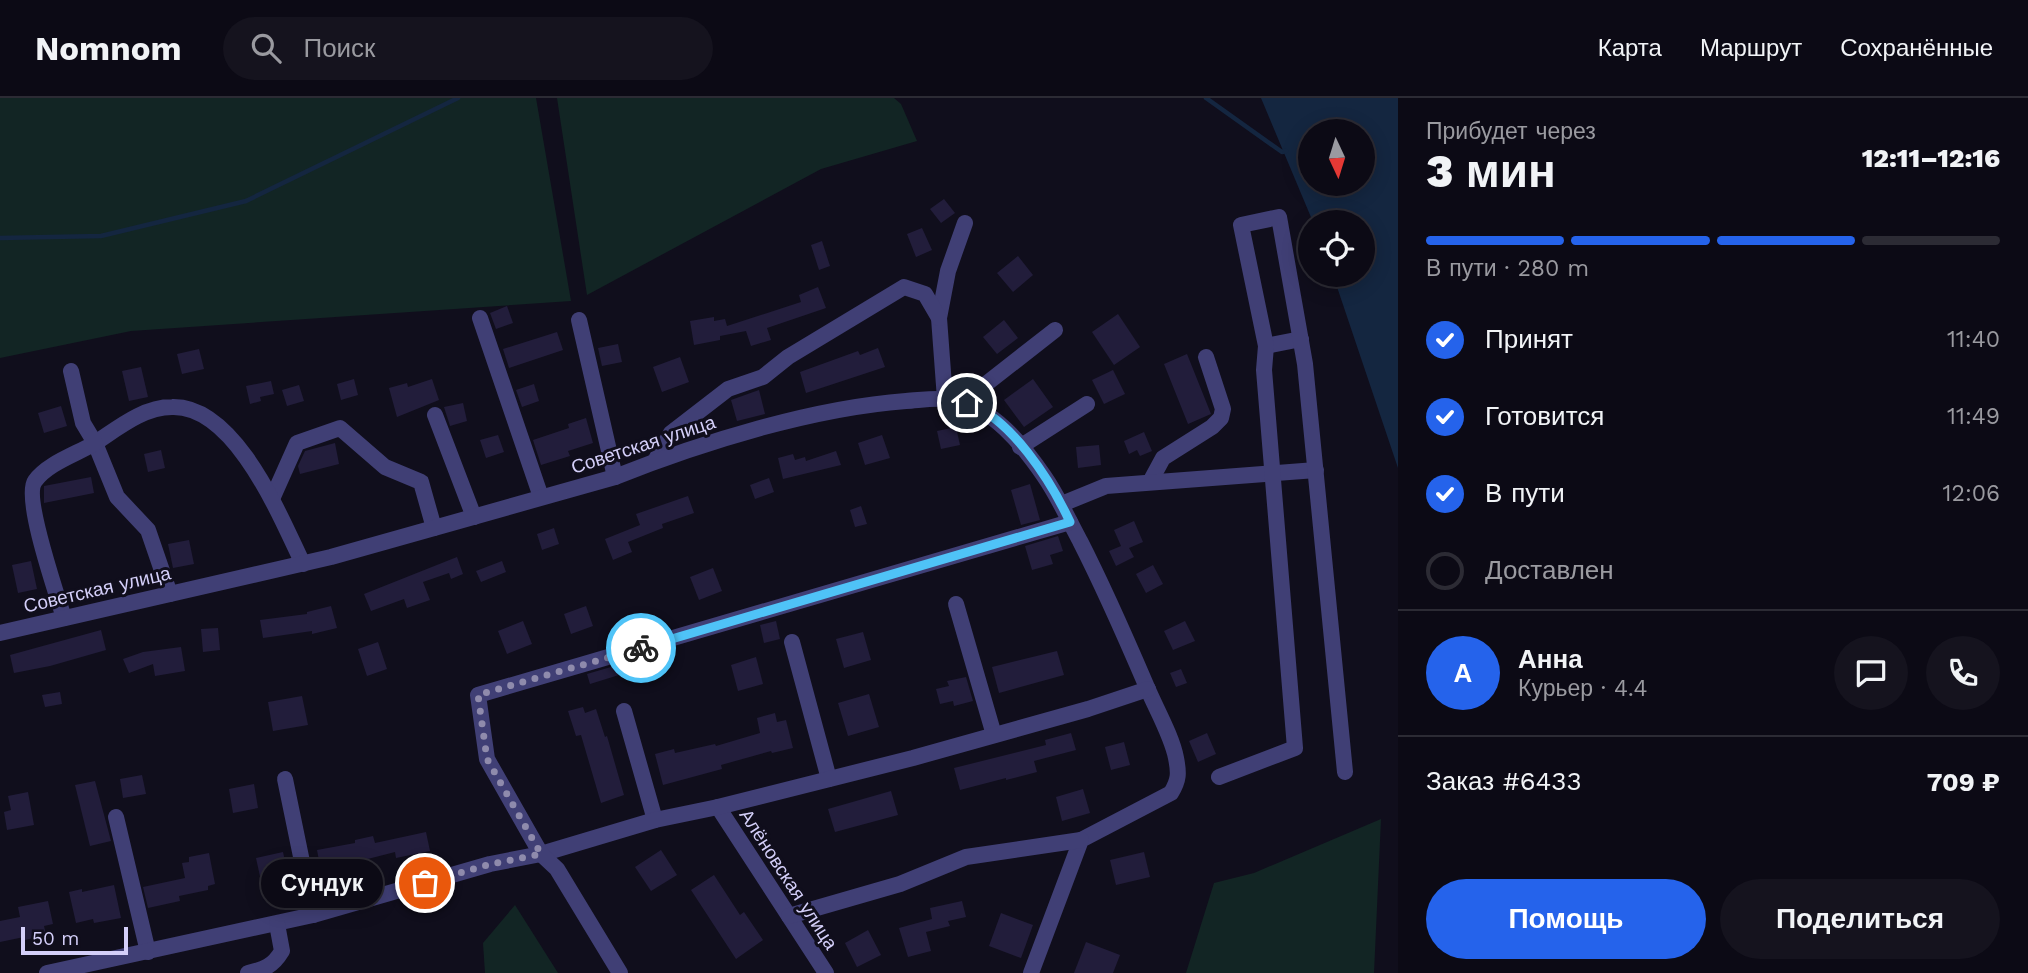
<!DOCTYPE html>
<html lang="ru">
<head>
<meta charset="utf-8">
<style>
  :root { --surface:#0c0a15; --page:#15131e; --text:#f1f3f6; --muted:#9a9aa0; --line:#2c2b34; --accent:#2563eb }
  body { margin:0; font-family:"Work Sans",sans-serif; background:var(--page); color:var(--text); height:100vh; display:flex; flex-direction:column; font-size:26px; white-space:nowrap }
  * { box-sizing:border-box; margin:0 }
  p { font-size:23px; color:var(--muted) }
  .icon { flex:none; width:38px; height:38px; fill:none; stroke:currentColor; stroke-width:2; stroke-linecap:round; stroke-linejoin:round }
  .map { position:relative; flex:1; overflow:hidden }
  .details { display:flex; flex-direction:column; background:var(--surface); width:630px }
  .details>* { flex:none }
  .needle { width:46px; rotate:176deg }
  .controls { position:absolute; left:1298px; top:21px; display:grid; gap:14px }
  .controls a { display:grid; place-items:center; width:77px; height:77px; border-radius:50%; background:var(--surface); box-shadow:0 4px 18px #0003,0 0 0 2px var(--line); font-size:35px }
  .scale { position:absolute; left:21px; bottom:18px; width:107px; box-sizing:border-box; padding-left:7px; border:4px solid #d4cff9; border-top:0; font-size:19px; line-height:24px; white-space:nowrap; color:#d4cff9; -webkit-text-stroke:5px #100e1c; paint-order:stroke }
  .pin { position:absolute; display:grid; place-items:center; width:60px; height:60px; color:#fff; margin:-30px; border:4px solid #fff; border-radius:50%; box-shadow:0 2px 7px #0007 }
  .courier { position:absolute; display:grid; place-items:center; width:70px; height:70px; margin:-35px; border:5px solid #4fc3f7; border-radius:50%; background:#fff; color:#222; box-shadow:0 2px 9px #0007 }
  .bubble { position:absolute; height:49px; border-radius:24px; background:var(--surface); box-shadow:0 4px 18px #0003,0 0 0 2px var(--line); font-size:23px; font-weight:800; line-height:49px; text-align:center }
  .head em { font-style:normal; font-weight:800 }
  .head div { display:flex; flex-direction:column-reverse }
  .head { display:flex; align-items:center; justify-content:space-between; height:119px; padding:0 28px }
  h1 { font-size:46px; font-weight:800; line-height:52px }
  .bar { display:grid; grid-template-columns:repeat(4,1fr); gap:10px 7px; align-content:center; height:84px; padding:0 28px }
  .bar i { height:9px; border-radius:5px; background:var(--line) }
  .bar .active { background:var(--accent) }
  .bar p { grid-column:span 4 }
  .line { display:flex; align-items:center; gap:18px; padding:0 28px; border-top:2px solid var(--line) }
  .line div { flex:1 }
  .round { display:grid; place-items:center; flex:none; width:74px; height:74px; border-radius:37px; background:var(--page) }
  ol { padding:0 28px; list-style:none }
  li { display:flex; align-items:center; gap:21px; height:77px }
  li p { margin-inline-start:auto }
  li .icon { padding:7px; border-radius:50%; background:var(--accent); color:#fff; stroke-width:4 }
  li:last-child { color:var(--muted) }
  li i { width:38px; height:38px; border:4px solid var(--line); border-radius:50% }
  .button { display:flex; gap:14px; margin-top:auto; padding:14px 28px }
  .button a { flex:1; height:80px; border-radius:42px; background:var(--accent); color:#fff; font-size:28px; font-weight:800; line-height:80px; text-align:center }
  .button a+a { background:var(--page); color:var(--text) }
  header { display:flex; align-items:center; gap:42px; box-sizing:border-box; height:98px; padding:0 35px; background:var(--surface); border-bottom:2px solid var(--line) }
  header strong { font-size:33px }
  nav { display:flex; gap:38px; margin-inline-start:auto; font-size:24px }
  .search { width:490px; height:63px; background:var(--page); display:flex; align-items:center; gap:18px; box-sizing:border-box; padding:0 24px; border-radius:38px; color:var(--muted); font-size:26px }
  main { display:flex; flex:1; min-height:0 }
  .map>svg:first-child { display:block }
  .green { fill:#122524 }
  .water { fill:#142640; fill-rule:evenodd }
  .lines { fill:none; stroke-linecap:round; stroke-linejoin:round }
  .stream { stroke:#142640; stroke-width:4.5 }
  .building { fill:#221d3b }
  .minor { stroke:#403f75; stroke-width:16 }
  .done { stroke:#8f8bac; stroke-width:7; stroke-dasharray:0 12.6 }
  .route { stroke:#4fc3f7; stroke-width:9 }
  .labels { text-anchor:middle; stroke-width:6; stroke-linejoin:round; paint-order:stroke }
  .street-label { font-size:19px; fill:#d4cff9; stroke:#100e1c }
</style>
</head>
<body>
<header>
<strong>Nomnom</strong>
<div class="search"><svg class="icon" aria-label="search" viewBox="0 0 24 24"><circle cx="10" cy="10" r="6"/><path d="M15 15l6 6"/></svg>Поиск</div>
<nav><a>Карта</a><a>Маршрут</a><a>Сохранённые</a></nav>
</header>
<main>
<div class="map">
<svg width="1398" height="875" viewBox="0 0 1398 875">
  <rect width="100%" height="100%" fill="#100e1c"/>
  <g class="green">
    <path d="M0,0H536L571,203L131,233L0,260Z"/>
    <path d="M557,0H894L901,6L917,43L821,71L587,197Z"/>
    <path d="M1381,721L1374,875H1186L1214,785L1254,775Z"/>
    <path d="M515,807L558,875H485L483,845Z"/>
  </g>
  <path class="water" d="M1261,0H1398V370L1333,177H1363V124H1313ZM1311,33H1363V86H1311Z"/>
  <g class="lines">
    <g class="stream">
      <path d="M1206,0L1282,54L1286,53"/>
      <path d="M0,140L101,138L246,103L458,0"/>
    </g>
  </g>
  <g class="building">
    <path d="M944,101L955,115L941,125L930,111Z"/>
    <path d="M922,130L932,152L916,159L907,136Z"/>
    <path d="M822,143L830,168L819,172L811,147Z"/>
    <path d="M1018,158L1033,177L1013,194L997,175Z"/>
    <path d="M818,189L826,210L767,230L771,242L751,248L746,233L720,238V242L694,247L690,223L714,219V223L725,221L727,228L801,204L799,197Z"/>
    <path d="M507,208L513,225L496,231L490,215Z"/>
    <path d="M1118,216L1140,249L1114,267L1092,234Z"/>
    <path d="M1004,222L1018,240L997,256L983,239Z"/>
    <path d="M557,234L563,252L509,270L503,251Z"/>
    <path d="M618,246L622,264L602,268L598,250Z"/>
    <path d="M878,250L885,269L806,295L800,274L858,253L860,257Z"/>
    <path d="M199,251L204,271L182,276L177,256Z"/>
    <path d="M1187,256L1211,316L1188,326L1164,266Z"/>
    <path d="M680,259L689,284L662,294L653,269Z"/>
    <path d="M141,269L148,299L129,303L122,273Z"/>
    <path d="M1113,272L1125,296L1104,306L1092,282Z"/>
    <path d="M354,281L358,297L341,302L337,286Z"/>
    <path d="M432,281L439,302L397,319L389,290L407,285L408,289Z"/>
    <path d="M1033,281L1053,309L1024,329L1004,302Z"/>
    <path d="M271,283L274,296L260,299L261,303L250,306L246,288Z"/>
    <path d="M534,286L539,303L522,309L516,292Z"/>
    <path d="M299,287L304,303L287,308L282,292Z"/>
    <path d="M759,292L765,316L737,323L731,302Z"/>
    <path d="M463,305L467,323L450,328L444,309Z"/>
    <path d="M61,308L67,328L44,335L38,315Z"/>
    <path d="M586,320L593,345L568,353L570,358L541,367L533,342L569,330L568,326Z"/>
    <path d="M956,329L960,347L941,351L937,333Z"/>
    <path d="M1144,334L1152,353L1140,358L1137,352L1129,356L1124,343Z"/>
    <path d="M498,337L504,354L486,360L480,342Z"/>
    <path d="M882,337L890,360L865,367L858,345Z"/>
    <path d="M335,345L339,366L300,376L298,368L305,353Z"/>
    <path d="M1099,347L1101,367L1078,370L1076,349Z"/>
    <path d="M161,352L165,370L148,374L144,356Z"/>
    <path d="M836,353L841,367L783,381L778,360L793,356L795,362L805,359L806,363Z"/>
    <path d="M91,379L94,395L44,405V388Z"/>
    <path d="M769,380L774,394L755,401L750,387Z"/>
    <path d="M1030,386L1040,422L1021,427L1011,392Z"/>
    <path d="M688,398L694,415L662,426L663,430L628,444L632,454L613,462L605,441L640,427L636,416Z"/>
    <path d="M861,408L867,426L855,429L850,412Z"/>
    <path d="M1134,423L1143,444L1129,450L1134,459L1116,468L1109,453L1121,448L1114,432Z"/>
    <path d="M554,430L559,446L542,452L537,436Z"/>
    <path d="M1058,438L1063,453L1050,457L1053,466L1032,472L1025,448Z"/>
    <path d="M189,442L194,466L173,470L168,446Z"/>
    <path d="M457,459L463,476L451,481L449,475L423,484L430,502L407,510L404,501L371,513L364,496Z"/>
    <path d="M31,463L37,491L18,495L12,467Z"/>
    <path d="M502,463L506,474L481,484L476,473Z"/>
    <path d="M1153,467L1163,486L1146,495L1136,476Z"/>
    <path d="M713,470L722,493L699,502L690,479Z"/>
    <path d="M331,508L337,530L312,536V533L263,540L260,522L307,516V514Z"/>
    <path d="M586,508L593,528L571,536L564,516Z"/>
    <path d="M523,523L532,546L507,556L498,533Z"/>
    <path d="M776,523L780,541L764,545L760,527Z"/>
    <path d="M1185,523L1195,543L1173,552L1164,533Z"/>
    <path d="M218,530L220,552L203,554L201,531Z"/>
    <path d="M101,532L106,552L50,568L14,575L10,557Z"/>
    <path d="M863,534L871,562L844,570L836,541Z"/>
    <path d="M378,544L387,571L367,578L358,551Z"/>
    <path d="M181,549L185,573L155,578L153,566L129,575L123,561L143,554Z"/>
    <path d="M1057,553L1064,577L999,595L992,569Z"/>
    <path d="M645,559L648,568L590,586L587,576Z"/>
    <path d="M756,559L763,586L738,593L731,567Z"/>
    <path d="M1181,571L1187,585L1176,589L1170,575Z"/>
    <path d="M966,579L973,603L954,608L953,603L940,606L936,591L949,588L947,583Z"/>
    <path d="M60,594L62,606L45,609L42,597Z"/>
    <path d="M869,596L879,629L848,638L838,605Z"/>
    <path d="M302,598L308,627L273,633L268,604Z"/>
    <path d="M583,609L585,615L596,611L605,639L607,638L624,697L601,705L581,637L576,638L568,613Z"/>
    <path d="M775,615L777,624L786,622L793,650L772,655L771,653L721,667L722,671L663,687L655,656L674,651L675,655L715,646L716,648L760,635L757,620Z"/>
    <path d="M1071,635L1076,652L1034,663L1037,674L1006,682V680L960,692L954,670L1046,647L1045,642Z"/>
    <path d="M1207,635L1216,656L1198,664L1189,643Z"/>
    <path d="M1124,644L1130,667L1111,672L1105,649Z"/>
    <path d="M142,677L146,696L123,700L120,681Z"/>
    <path d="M95,683L111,743L90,748L75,687Z"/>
    <path d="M254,686L258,710L233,715L229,691Z"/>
    <path d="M1083,691L1090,715L1062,723L1056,699Z"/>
    <path d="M891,693L898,717L835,734L828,711Z"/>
    <path d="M28,694L34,727L7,732L4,714L11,712L8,698Z"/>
    <path d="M426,734L430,753L396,760L395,754L321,773L317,752L355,745V742L373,738L375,745Z"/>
    <path d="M661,752L677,777L651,793L635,769Z"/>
    <path d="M283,754L288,777L261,783L256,760Z"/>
    <path d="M1144,754L1150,779L1116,787L1110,762Z"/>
    <path d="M209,755L215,786L208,788V792L179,798L180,803L148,810L143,789L185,780L182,765L189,764V759Z"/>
    <path d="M714,777L740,817L744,814L763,842L736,861L691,792Z"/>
    <path d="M114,787L121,820L94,825L93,821L76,825L69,794L82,791V794Z"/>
    <path d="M48,803L53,826L44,828L46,837L25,842L24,839L0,844V823L20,819L18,809Z"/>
    <path d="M962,803L966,819L948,823L950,828L926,834L931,853L908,859L899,830L932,821L930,810Z"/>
    <path d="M1001,815L1033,827L1021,860L989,848Z"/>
    <path d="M868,832L881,857L857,869L845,845Z"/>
    <path d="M1086,844L1120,857L1113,875H1074Z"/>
  </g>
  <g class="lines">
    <g class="minor">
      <path d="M480,220L541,399"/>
      <path d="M579,222L615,379"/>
      <path d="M1266,248L1301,241"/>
      <path d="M945,301L939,220L948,173L965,125"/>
      <path d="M967,305L977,293L1055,232"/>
      <path d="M435,317L474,419"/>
      <path d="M1020,349L1087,306"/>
      <path d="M655,363L671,335L728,291L763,279L788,259L904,189L925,196L939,220"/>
      <path d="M1150,384L1163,360L1212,329L1221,320L1223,311L1206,259"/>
      <path d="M272,401L297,345L340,330L385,369L421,384L434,430"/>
      <path d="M1062,406L1106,388L1316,372"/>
      <path d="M170,496L148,432L117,399L95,345C118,330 143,309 172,309C235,307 280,418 303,466"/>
      <path d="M956,506L994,637"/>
      <path d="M64,520C57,497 23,399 35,383C48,365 77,356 95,345L83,325L71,273"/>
      <path d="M0,535L331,459L615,379C703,344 813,310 906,303C922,302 938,299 954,302C993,310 1022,346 1044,378C1058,398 1068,421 1080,443C1104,490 1125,538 1146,587C1155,609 1172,638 1176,660C1179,675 1179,682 1171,695L1081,742L1031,875"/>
      <path d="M792,544L829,681"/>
      <path d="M624,613L655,722"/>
      <path d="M1219,679L1295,650L1264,272L1266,248L1241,127L1279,119L1305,266L1345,674"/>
      <path d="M285,681L313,817"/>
      <path d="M718,709L826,875"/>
      <path d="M116,719L148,854"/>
      <path d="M789,818L900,786L966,759L1081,742"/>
      <path d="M47,875L313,817L490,766L541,756L655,722L718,709L913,660L1088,611L1148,591"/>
      <path d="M248,875C265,871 273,868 282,853L277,826"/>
      <path d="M620,875L557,771L541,756L487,661L478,597L1070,424"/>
    </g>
  </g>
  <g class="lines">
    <path class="done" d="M425,785L491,766L541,756L487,661L478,597L641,550"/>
    <path class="route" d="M641,550L1070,424C1051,383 1011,320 967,305"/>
  </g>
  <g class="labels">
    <g class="street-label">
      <text transform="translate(643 346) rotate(-18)" y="7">Советская улица</text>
      <text transform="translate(97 491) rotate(-13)" y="7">Советская улица</text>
      <text transform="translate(789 781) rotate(57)" y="7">Алёновская улица</text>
    </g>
  </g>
</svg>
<div class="controls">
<a><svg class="needle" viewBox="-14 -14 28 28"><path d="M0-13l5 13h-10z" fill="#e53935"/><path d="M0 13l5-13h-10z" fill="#9a9aa0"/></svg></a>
<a><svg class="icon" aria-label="locate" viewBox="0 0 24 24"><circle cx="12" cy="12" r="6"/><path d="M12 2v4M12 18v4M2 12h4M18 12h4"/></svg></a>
</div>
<div class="scale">50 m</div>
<div class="pin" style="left:425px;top:785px;background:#ea580c"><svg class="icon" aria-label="bag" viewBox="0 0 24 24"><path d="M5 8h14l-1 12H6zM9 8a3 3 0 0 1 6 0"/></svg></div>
<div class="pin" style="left:967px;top:305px;background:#1f2937"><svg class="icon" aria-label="home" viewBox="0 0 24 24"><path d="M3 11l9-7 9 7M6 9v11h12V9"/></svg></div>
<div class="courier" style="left:641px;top:550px"><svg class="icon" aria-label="bike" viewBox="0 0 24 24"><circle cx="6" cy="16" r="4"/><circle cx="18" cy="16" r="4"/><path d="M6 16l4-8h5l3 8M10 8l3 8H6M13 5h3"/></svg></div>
<div class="bubble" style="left:261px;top:761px;width:122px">Сундук</div>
</div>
<section class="details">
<div class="head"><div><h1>3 мин</h1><p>Прибудет через</p></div><em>12:11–12:16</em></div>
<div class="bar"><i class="active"></i><i class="active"></i><i class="active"></i><i></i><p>В пути · 280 m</p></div>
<ol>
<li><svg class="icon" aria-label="check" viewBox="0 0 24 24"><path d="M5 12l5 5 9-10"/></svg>Принят<p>11:40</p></li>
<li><svg class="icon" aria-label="check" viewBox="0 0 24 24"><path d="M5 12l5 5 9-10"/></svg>Готовится<p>11:49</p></li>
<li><svg class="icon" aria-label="check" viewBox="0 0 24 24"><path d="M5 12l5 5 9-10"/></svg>В пути<p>12:06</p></li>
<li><i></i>Доставлен</li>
</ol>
<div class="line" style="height:126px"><b class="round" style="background:var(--accent);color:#fff">А</b><div><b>Анна</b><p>Курьер · 4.4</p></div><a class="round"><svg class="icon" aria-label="chat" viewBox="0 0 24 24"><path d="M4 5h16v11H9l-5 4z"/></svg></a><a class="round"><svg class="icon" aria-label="phone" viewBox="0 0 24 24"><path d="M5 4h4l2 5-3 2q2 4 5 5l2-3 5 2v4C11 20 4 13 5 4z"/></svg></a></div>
<div class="line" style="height:91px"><div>Заказ #6433</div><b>709 ₽</b></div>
<div class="button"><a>Помощь</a><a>Поделиться</a></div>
</section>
</main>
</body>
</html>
